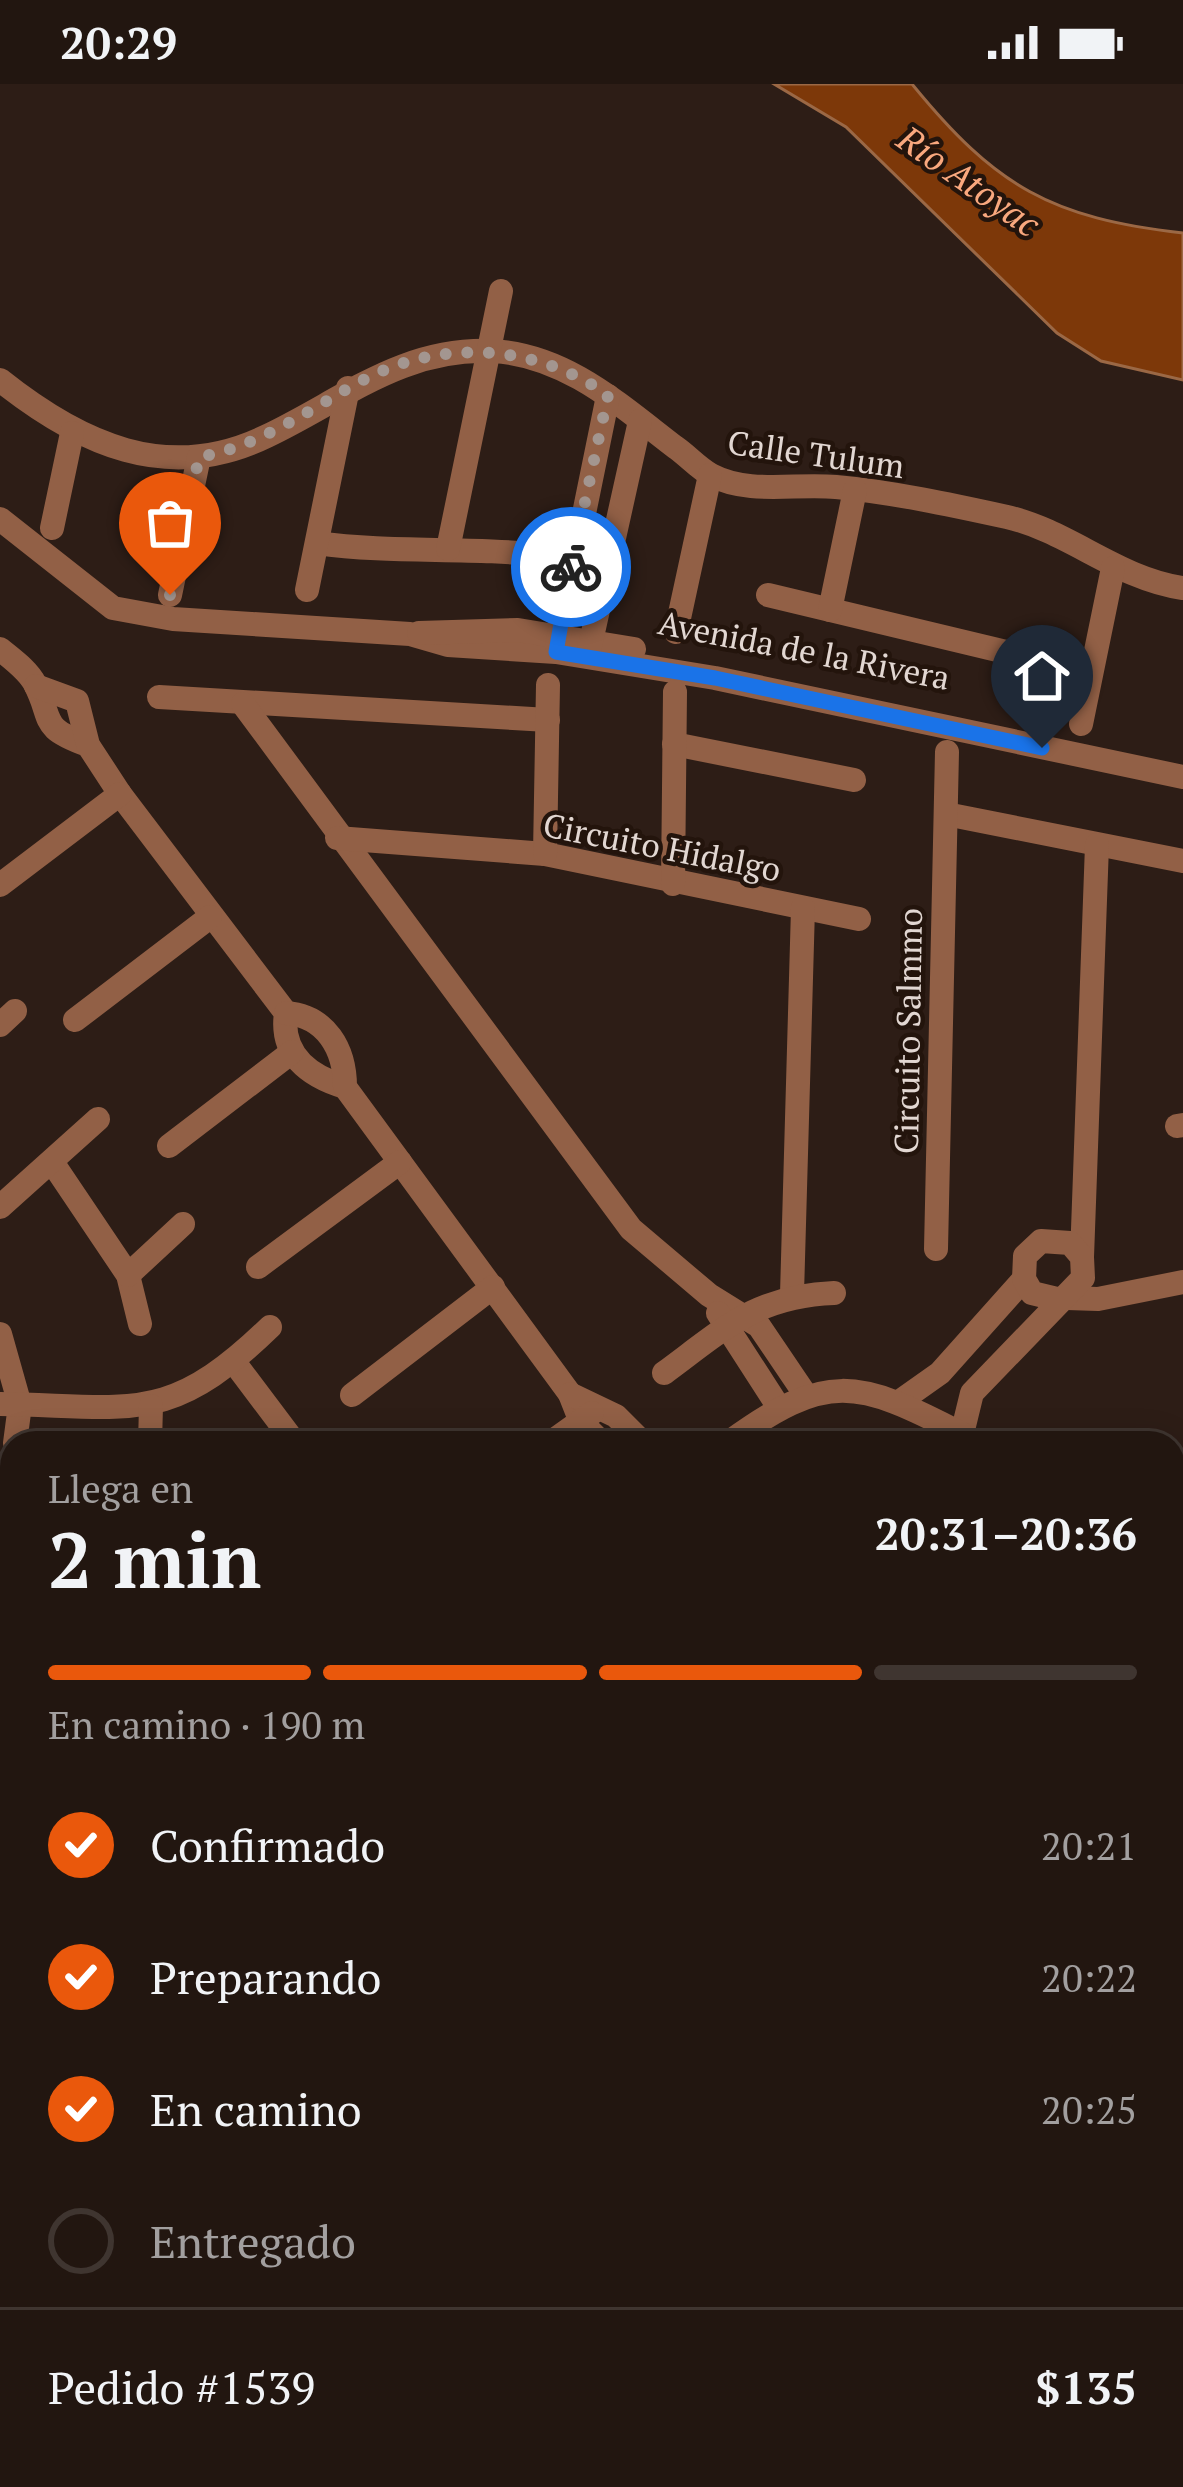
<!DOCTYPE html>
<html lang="es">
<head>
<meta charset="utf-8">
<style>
  :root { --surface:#221610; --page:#2a1f19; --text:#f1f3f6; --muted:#a29f9f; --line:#3f3530; --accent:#ea580c }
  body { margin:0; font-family:"PT Serif",serif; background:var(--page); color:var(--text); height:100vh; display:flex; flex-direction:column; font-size:45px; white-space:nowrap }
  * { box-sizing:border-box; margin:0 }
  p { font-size:39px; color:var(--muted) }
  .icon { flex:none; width:66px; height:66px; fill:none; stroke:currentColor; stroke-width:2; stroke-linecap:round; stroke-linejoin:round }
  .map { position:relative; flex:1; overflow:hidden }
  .drawer { position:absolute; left:0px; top:1347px; width:1185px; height:1056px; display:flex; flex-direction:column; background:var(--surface); border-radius:36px 36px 0 0; box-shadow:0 6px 30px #0003,0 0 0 3px var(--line) }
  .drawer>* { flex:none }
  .pin { position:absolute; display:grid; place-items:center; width:102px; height:102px; color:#fff; margin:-123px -51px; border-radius:50% 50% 50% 0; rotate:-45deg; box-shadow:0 0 12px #0007 }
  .pin .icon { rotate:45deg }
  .courier { position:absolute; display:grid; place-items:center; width:120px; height:120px; margin:-60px; border:9px solid #1a73e8; border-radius:50%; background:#fff; color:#222; box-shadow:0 3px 15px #0007 }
  .overview em { font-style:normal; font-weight:700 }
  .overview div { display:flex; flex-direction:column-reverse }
  .overview { display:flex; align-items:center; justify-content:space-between; height:204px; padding:0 48px }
  h1 { font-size:78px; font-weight:700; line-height:90px }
  .bar { display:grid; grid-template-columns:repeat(4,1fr); gap:18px 12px; align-content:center; height:144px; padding:0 48px }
  .bar i { height:15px; border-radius:9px; background:var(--line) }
  .bar .current { background:var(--accent) }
  .bar p { grid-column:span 4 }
  .line { display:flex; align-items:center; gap:30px; padding:0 48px; border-top:3px solid var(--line) }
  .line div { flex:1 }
  ol { padding:0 48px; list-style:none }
  li { display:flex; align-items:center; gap:36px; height:132px }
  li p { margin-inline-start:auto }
  li .icon { padding:12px; border-radius:50%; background:var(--accent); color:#fff; stroke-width:4 }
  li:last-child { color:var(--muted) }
  li i { width:66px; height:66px; border:6px solid var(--line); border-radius:50% }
  .status { display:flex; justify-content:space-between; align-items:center; height:84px; padding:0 60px; background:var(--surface); direction:ltr }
  .status svg { height:33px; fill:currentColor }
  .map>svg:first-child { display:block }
  .green { fill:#633114 }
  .water { fill:#7d3809; stroke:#9b6845; stroke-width:3 }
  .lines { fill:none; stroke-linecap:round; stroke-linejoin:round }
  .minor { stroke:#926046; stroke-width:24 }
  .major { stroke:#f8a579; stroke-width:30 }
  .done { stroke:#a39690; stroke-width:12; stroke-dasharray:0 21.6 }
  .route { stroke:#1a73e8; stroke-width:15 }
  .labels { text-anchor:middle; stroke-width:9; stroke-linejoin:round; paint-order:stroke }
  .street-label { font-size:33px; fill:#e2d7d2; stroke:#23140c }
  .water-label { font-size:36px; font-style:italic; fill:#f9a87e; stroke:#23140c }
</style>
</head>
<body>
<div class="status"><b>20:29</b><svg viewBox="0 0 49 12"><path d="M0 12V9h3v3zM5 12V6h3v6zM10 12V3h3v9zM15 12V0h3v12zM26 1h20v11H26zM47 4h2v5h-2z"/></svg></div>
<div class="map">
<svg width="1183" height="2403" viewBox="0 0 1183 2403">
  <rect width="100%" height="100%" fill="#2d1d16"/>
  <path class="green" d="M1183,2370V2403H1139L1155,2391H1173V2377Z"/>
  <path class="water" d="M774,0H912C996,103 1051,134 1183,149V296L1101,277L1057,249L846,43Z"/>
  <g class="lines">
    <g class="minor">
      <path d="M0,296C79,359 167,401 267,352C343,316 402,263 493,267C566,271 620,321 675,363C687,371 698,384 711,391C749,411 795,399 836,403C892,408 952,421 1007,433C1069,447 1118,495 1183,504"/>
      <path d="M0,435L113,524L173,535L410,550L448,561L556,568L715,594L1183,693"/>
      <path d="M52,444L72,349"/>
      <path d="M317,459C394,470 471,462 549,472"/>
      <path d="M448,465L501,207"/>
      <path d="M307,506L348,304"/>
      <path d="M170,511L199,373"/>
      <path d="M768,511L1010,569"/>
      <path d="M830,526L855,406"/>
      <path d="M676,548L710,391"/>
      <path d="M419,549L518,546L634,565"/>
      <path d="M557,562L608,312"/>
      <path d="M0,565C12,575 28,586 35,600C54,637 38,643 88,661"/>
      <path d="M588,571L640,337"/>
      <path d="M36,602L77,617L88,661L120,710L286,929C280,970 308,992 345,1003"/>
      <path d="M159,613L548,636"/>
      <path d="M243,620L631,1145L709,1211L759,1242L805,1310"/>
      <path d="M1081,640L1113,484"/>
      <path d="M674,660L854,696"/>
      <path d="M946,730L1183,777"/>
      <path d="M337,754L545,770L859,835"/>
      <path d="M545,770L548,601"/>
      <path d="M673,800L675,608"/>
      <path d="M0,801L120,710"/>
      <path d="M286,929C326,932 345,965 345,1003L570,1310L581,1338L602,1359"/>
      <path d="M75,936L210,833"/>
      <path d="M0,941L15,927"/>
      <path d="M1177,1042L1183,1041"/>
      <path d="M169,1062L292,968"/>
      <path d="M52,1078L128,1191L140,1240"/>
      <path d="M0,1123L98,1035"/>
      <path d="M936,1165L947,668"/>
      <path d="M1082,1173L1097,761"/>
      <path d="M258,1183L400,1078"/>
      <path d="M128,1191L183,1140"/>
      <path d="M792,1210L803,824"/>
      <path d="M1067,1214L1098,1215L1183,1198"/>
      <path d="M718,1229L778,1322"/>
      <path d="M0,1250L20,1321L15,1359"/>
      <path d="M234,1278L295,1359"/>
      <path d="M664,1289C724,1245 756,1212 834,1209"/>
      <path d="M570,1310L616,1332L643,1359"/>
      <path d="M352,1311L493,1203"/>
      <path d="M899,1318L940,1289L1024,1195"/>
      <path d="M0,1320C133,1322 168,1342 270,1243"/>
      <path d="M962,1350L972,1309L1083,1194L1082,1173L1070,1159L1041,1157L1025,1172L1024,1195L1032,1209L1061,1216"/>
      <path d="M150,1359L151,1322"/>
      <path d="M550,1359L592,1329"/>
      <path d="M728,1359C827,1287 856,1295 962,1350L968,1359"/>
      <path d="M0,1426L12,1379"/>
      <path d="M0,1452L12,1463"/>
      <path d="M1173,1617L1183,1633"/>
      <path d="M0,1625L12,1613"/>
      <path d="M1173,1676L1183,1690"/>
      <path d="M0,1736L12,1734"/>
      <path d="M0,1992L12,1993"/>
      <path d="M1173,2297L1183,2289"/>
      <path d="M0,2337L8,2403"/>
      <path d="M1173,2349L1183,2342"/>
      <path d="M1034,2403L1050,2391"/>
      <path d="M1097,2403L1114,2391"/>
    </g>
    <g class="major">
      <path d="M1173,1518L1183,1534"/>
      <path d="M1173,1591L1183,1581"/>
      <path d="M0,2077L12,2078"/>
      <path d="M0,2165L12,2158"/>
    </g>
  </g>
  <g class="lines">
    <path class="done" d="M170,511L199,373C262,362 309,325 365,295C444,254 536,261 608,311L571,483"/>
    <path class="route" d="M571,483L556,568L715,594L1042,664"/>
  </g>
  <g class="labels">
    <g class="street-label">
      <text transform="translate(816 370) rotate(8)" y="12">Calle Tulum</text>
      <text transform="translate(804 566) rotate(11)" y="12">Avenida de la Rivera</text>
      <text transform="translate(662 763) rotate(11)" y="12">Circuito Hidalgo</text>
      <text transform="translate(908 947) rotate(-89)" y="12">Circuito Salmmo</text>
    </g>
    <g class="water-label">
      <text transform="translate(969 97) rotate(35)" y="13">Río Atoyac</text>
    </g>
  </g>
</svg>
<div class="pin" style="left:170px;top:511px;background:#ea580c"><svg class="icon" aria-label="bag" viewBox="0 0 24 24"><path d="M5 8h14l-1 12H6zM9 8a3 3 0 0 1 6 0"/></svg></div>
<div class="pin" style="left:1042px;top:664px;background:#1f2937"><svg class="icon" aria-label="home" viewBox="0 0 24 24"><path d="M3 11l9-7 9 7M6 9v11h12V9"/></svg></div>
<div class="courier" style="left:571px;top:483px"><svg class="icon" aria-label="bike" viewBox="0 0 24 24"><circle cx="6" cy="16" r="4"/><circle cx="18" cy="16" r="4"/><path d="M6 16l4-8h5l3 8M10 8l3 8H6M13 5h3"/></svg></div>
<section class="drawer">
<div class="overview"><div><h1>2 min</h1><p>Llega en</p></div><em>20:31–20:36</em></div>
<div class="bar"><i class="current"></i><i class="current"></i><i class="current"></i><i></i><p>En camino · 190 m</p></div>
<ol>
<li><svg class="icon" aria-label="check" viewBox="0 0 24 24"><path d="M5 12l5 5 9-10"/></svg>Confirmado<p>20:21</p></li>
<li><svg class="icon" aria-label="check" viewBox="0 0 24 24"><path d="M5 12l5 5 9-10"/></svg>Preparando<p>20:22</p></li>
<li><svg class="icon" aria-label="check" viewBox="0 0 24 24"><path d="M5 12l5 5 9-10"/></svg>En camino<p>20:25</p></li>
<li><i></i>Entregado</li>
</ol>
<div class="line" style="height:156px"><div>Pedido #1539</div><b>$135</b></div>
</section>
</div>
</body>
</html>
